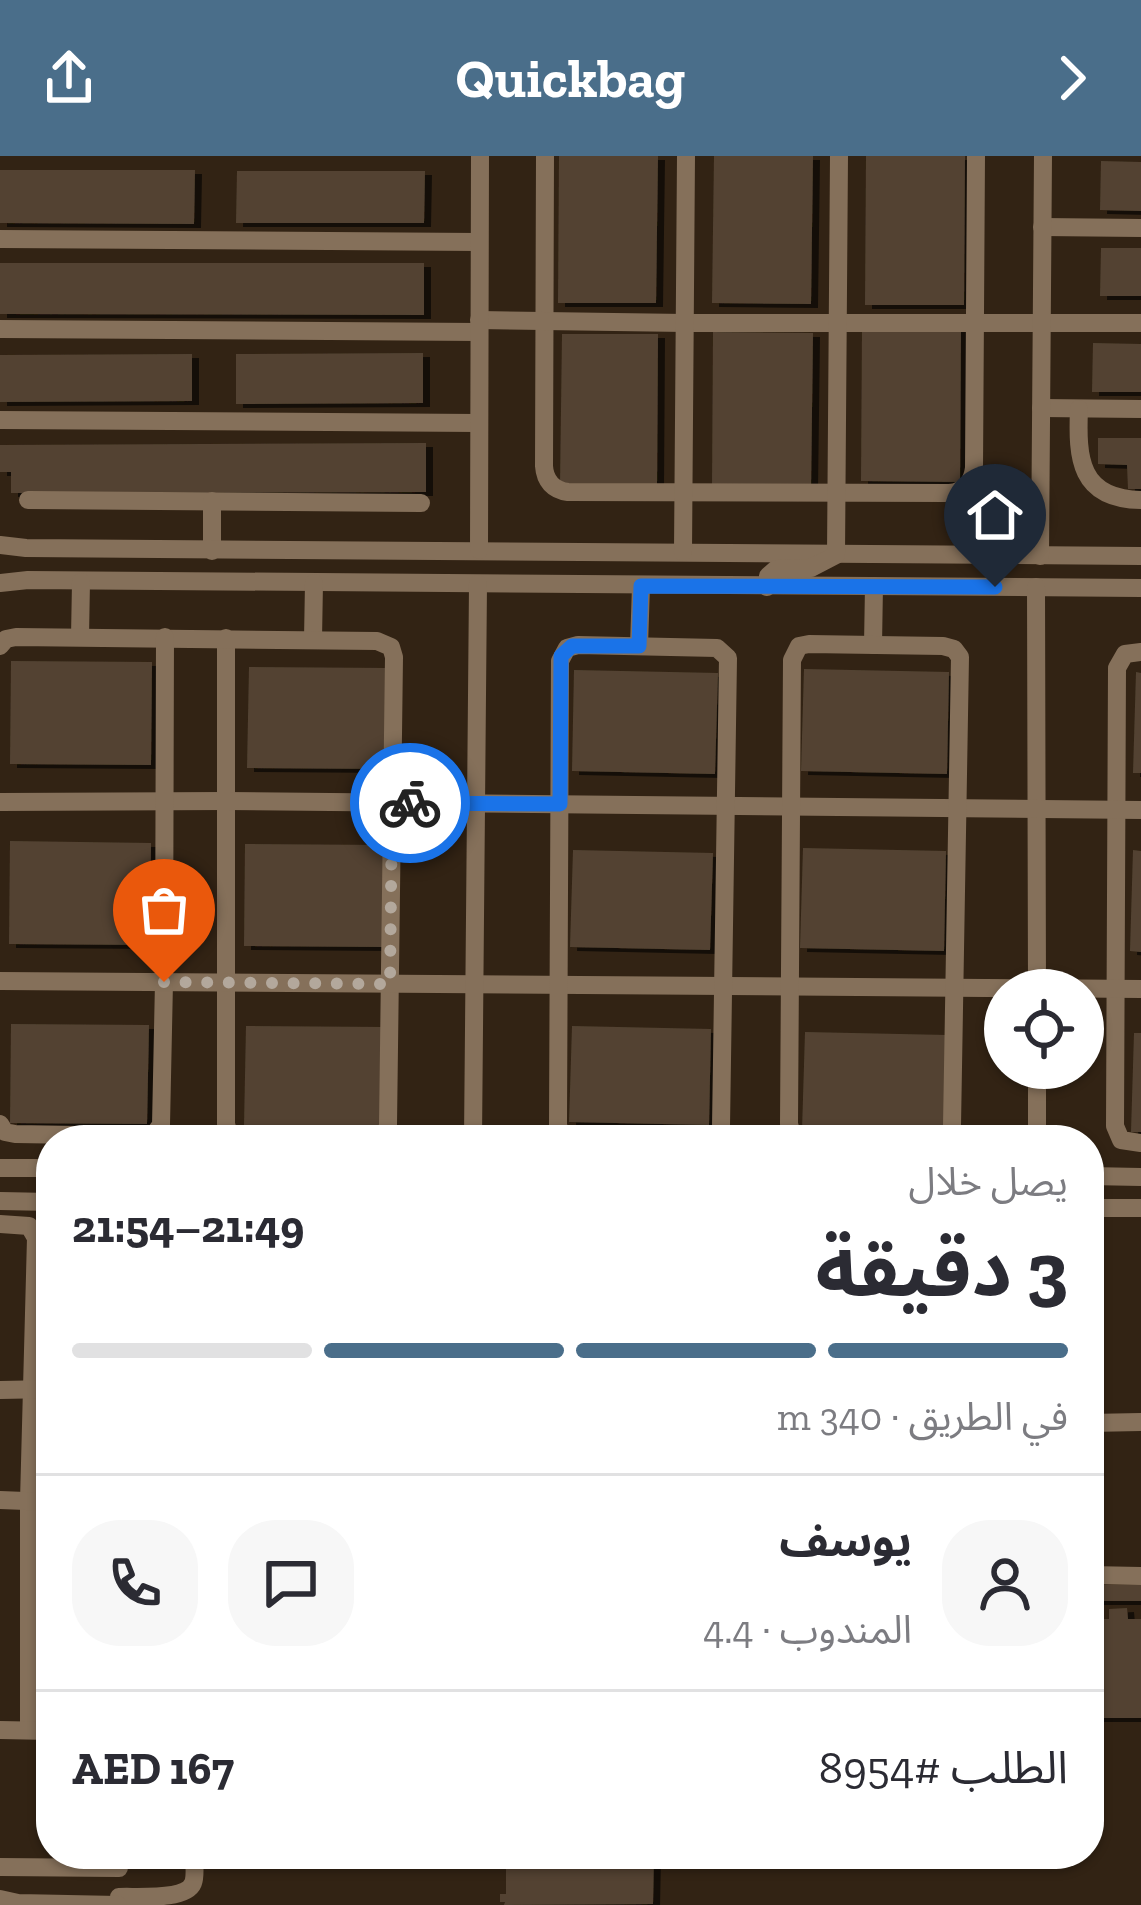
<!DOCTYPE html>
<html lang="ar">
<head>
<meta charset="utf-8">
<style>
  :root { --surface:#fff; --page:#f7f7f7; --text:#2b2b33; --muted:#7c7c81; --line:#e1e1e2; --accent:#4a6e8a }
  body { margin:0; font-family:"Zilla Slab","Noto Sans Arabic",serif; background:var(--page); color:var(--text); direction:rtl; height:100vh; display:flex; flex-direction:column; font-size:45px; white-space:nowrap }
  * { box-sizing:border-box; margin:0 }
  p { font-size:39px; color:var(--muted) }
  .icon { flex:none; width:66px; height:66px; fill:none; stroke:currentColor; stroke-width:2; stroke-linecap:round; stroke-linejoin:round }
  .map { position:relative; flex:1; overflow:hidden; direction:ltr }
  .side { position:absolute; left:36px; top:969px; width:1068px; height:744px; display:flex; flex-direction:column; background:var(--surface); border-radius:48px; box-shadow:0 3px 9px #0004; direction:rtl }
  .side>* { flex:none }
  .tools { position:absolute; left:984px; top:813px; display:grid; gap:24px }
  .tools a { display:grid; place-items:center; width:120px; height:120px; border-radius:50%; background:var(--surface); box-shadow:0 3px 9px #0004; font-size:60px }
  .pin { position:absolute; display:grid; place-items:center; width:102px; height:102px; color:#fff; margin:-123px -51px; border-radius:50% 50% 50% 0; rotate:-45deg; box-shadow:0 0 12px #0007 }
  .pin .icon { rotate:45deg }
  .courier { position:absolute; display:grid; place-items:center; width:120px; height:120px; margin:-60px; border:9px solid #1a73e8; border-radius:50%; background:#fff; color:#222; box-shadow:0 3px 15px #0007 }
  .summary em { font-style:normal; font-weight:700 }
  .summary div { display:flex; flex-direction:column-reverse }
  .summary { display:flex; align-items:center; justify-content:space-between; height:204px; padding:0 36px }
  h1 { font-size:78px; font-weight:700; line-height:90px }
  .bar { display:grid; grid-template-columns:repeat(4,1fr); gap:18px 12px; align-content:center; height:144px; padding:0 36px }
  .bar i { height:15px; border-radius:9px; background:var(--line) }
  .bar .selected { background:var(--accent) }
  .bar p { grid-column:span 4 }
  .line { display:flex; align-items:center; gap:30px; padding:0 36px; border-top:3px solid var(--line) }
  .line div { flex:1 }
  .round { display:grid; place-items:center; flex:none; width:126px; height:126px; border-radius:48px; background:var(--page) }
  header { display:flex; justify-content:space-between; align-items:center; height:156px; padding:0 36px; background:var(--accent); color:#fff; font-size:54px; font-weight:700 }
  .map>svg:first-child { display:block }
  .building { fill:#524332; filter:url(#shadow) }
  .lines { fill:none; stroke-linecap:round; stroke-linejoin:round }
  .minor { stroke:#85705a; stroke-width:18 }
  .done { stroke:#b3a89c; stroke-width:12; stroke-dasharray:0 21.6 }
  .route { stroke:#1a73e8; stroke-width:15 }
</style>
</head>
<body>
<header><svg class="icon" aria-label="forward" viewBox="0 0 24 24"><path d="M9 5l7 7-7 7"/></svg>Quickbag<svg class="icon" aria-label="share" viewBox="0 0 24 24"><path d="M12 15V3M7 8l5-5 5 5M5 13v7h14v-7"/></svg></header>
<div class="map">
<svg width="1141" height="1749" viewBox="0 0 1141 1749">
  <defs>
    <filter id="shadow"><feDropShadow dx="7" dy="4" stdDeviation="0" flood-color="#0009"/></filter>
  </defs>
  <rect width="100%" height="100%" fill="#322314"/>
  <g class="building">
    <path d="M559,0H658L656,147H558Z"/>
    <path d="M714,0H813L811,148L712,147Z"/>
    <path d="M866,0H965L964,149H865Z"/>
    <path d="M1101,5L1141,6V55L1100,54Z"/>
    <path d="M0,14H195L194,68L0,67Z"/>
    <path d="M237,15H425L424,67H236Z"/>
    <path d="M1101,92H1141V140H1100Z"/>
    <path d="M0,107H424V159L0,158Z"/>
    <path d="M862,171L961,172L960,326L861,325Z"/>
    <path d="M713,176L813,177L811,331H712Z"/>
    <path d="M562,178H658L657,330L560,329Z"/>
    <path d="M1093,187L1141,188V236H1092Z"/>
    <path d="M423,197V247L236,248V198Z"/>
    <path d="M192,198V245L0,246V199Z"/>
    <path d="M1098,282H1141V333H1128L1127,309L1098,308Z"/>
    <path d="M426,287V336L11,337V316H0V289Z"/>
    <path d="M11,505L152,506L151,609L10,608Z"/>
    <path d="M249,511L388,512L387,613L247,612Z"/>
    <path d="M804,513L949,516L947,618L801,615Z"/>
    <path d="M574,514L718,517L715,618L572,615Z"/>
    <path d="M1136,516L1141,517V617H1133Z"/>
    <path d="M10,685L151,687L150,789L9,788Z"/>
    <path d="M245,688L385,689L383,791L244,790Z"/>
    <path d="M803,692L946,695L944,795L800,792Z"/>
    <path d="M573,694L713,697L710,794L570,791Z"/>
    <path d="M1133,694L1141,695V796L1130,795Z"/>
    <path d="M11,868L149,869L147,968L10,967Z"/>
    <path d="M246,870L384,871L383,972L244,970Z"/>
    <path d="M572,870L711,873L709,969L569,966Z"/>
    <path d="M805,876L947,879L944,978L802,975Z"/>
    <path d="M1134,877H1141V976H1131Z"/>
    <rect x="1089" y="1429" width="52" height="16"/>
    <path d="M1127,1452L1128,1463H1141V1562H1089V1463H1109V1453Z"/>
    <rect x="378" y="1698" width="77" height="10"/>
    <path d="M506,1698H654L653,1748L504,1749L505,1746H500V1738H506Z"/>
    <rect x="694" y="1698" width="81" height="10"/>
  </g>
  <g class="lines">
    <g class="minor">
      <path d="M545,0L544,310C545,325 553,334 568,336L950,337C965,335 972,327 974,312L976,0"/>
      <path d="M1042,71L1141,72"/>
      <path d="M0,83L479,86"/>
      <path d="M479,164L685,167H1141"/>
      <path d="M0,173L479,176"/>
      <path d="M1041,252L1141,253"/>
      <path d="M1079,253C1077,302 1079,343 1141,344"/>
      <path d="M0,264L478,267"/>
      <path d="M28,344L421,347"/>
      <path d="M212,345V395"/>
      <path d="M0,389L26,392L1141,400"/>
      <path d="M479,394L480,0"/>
      <path d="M683,396L686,0"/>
      <path d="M1040,400L1043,0"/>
      <path d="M0,427L28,424L1141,432"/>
      <path d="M767,431L768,420L776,413L811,412L836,399L839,0"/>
      <path d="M1036,431L1037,834"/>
      <path d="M80,481L81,426"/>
      <path d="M226,482V968L229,978L236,984"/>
      <path d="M313,483L314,427"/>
      <path d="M873,489L874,430"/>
      <path d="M0,490L6,483L16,481L377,485L391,491L394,501L388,970L382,984"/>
      <path d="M639,490L641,430"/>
      <path d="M1141,496L1125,498L1117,512L1115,970L1121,984L1141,987"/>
      <path d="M0,646L226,645L1141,654"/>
      <path d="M0,825L1141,833"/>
      <path d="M0,968L5,976L15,978L145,980L155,977L161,969L164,826L165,481"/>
      <path d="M473,984L478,428"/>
      <path d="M566,984L561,979L558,969L560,505L567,492L578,489L717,492L728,502L721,971L715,984"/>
      <path d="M801,984L792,978L789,968L792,504L799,490L809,488L943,490L954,493L960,501L952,970L949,980L944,984"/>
      <path d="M1037,984V912"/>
      <path d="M0,1012H51"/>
      <path d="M1089,1020L1141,1021"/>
      <path d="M0,1045L51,1046"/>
      <path d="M1089,1052H1141"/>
      <path d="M0,1068L29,1070L36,1082L29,1345V1574"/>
      <path d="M0,1234L51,1233"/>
      <path d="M1089,1267L1141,1266"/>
      <path d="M0,1344L51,1346"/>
      <path d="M1089,1419L1141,1420"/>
      <path d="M0,1574L51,1575"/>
      <path d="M0,1711L119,1712"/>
      <path d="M119,1741C135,1740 186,1745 193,1727C196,1720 194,1706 194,1698"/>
      <path d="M0,1743L18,1747L118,1749"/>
    </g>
  </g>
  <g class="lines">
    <path class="done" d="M164,826L390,828L392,646L410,647"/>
    <path class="route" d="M410,647L560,648L561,500L572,490H639L641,430L995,431"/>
  </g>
</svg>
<div class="tools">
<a><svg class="icon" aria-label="locate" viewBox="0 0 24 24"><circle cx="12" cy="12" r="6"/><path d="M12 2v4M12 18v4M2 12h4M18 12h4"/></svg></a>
</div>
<div class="pin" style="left:164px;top:826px;background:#ea580c"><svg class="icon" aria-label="bag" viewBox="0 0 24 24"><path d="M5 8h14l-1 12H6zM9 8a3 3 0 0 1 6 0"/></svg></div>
<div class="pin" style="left:995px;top:431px;background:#1f2937"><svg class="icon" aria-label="home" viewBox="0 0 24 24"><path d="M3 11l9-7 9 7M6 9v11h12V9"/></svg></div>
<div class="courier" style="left:410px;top:647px"><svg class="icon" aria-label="bike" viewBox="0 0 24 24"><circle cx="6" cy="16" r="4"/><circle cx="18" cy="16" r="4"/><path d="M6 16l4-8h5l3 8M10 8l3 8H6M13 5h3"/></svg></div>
<section class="side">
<div class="summary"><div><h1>3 دقيقة</h1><p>يصل خلال</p></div><em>21:49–21:54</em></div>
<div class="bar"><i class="selected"></i><i class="selected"></i><i class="selected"></i><i></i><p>في الطريق · 340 m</p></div>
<div class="line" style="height:216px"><a class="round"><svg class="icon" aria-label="person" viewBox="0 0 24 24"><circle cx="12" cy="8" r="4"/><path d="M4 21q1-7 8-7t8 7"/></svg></a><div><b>يوسف</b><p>المندوب · 4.4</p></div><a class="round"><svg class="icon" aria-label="chat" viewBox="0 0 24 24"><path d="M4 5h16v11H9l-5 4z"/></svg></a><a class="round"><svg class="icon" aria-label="phone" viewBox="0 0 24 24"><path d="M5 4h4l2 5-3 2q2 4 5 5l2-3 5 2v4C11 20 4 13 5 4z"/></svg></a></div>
<div class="line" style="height:156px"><div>الطلب #8954</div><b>AED 167</b></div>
</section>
</div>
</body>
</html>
